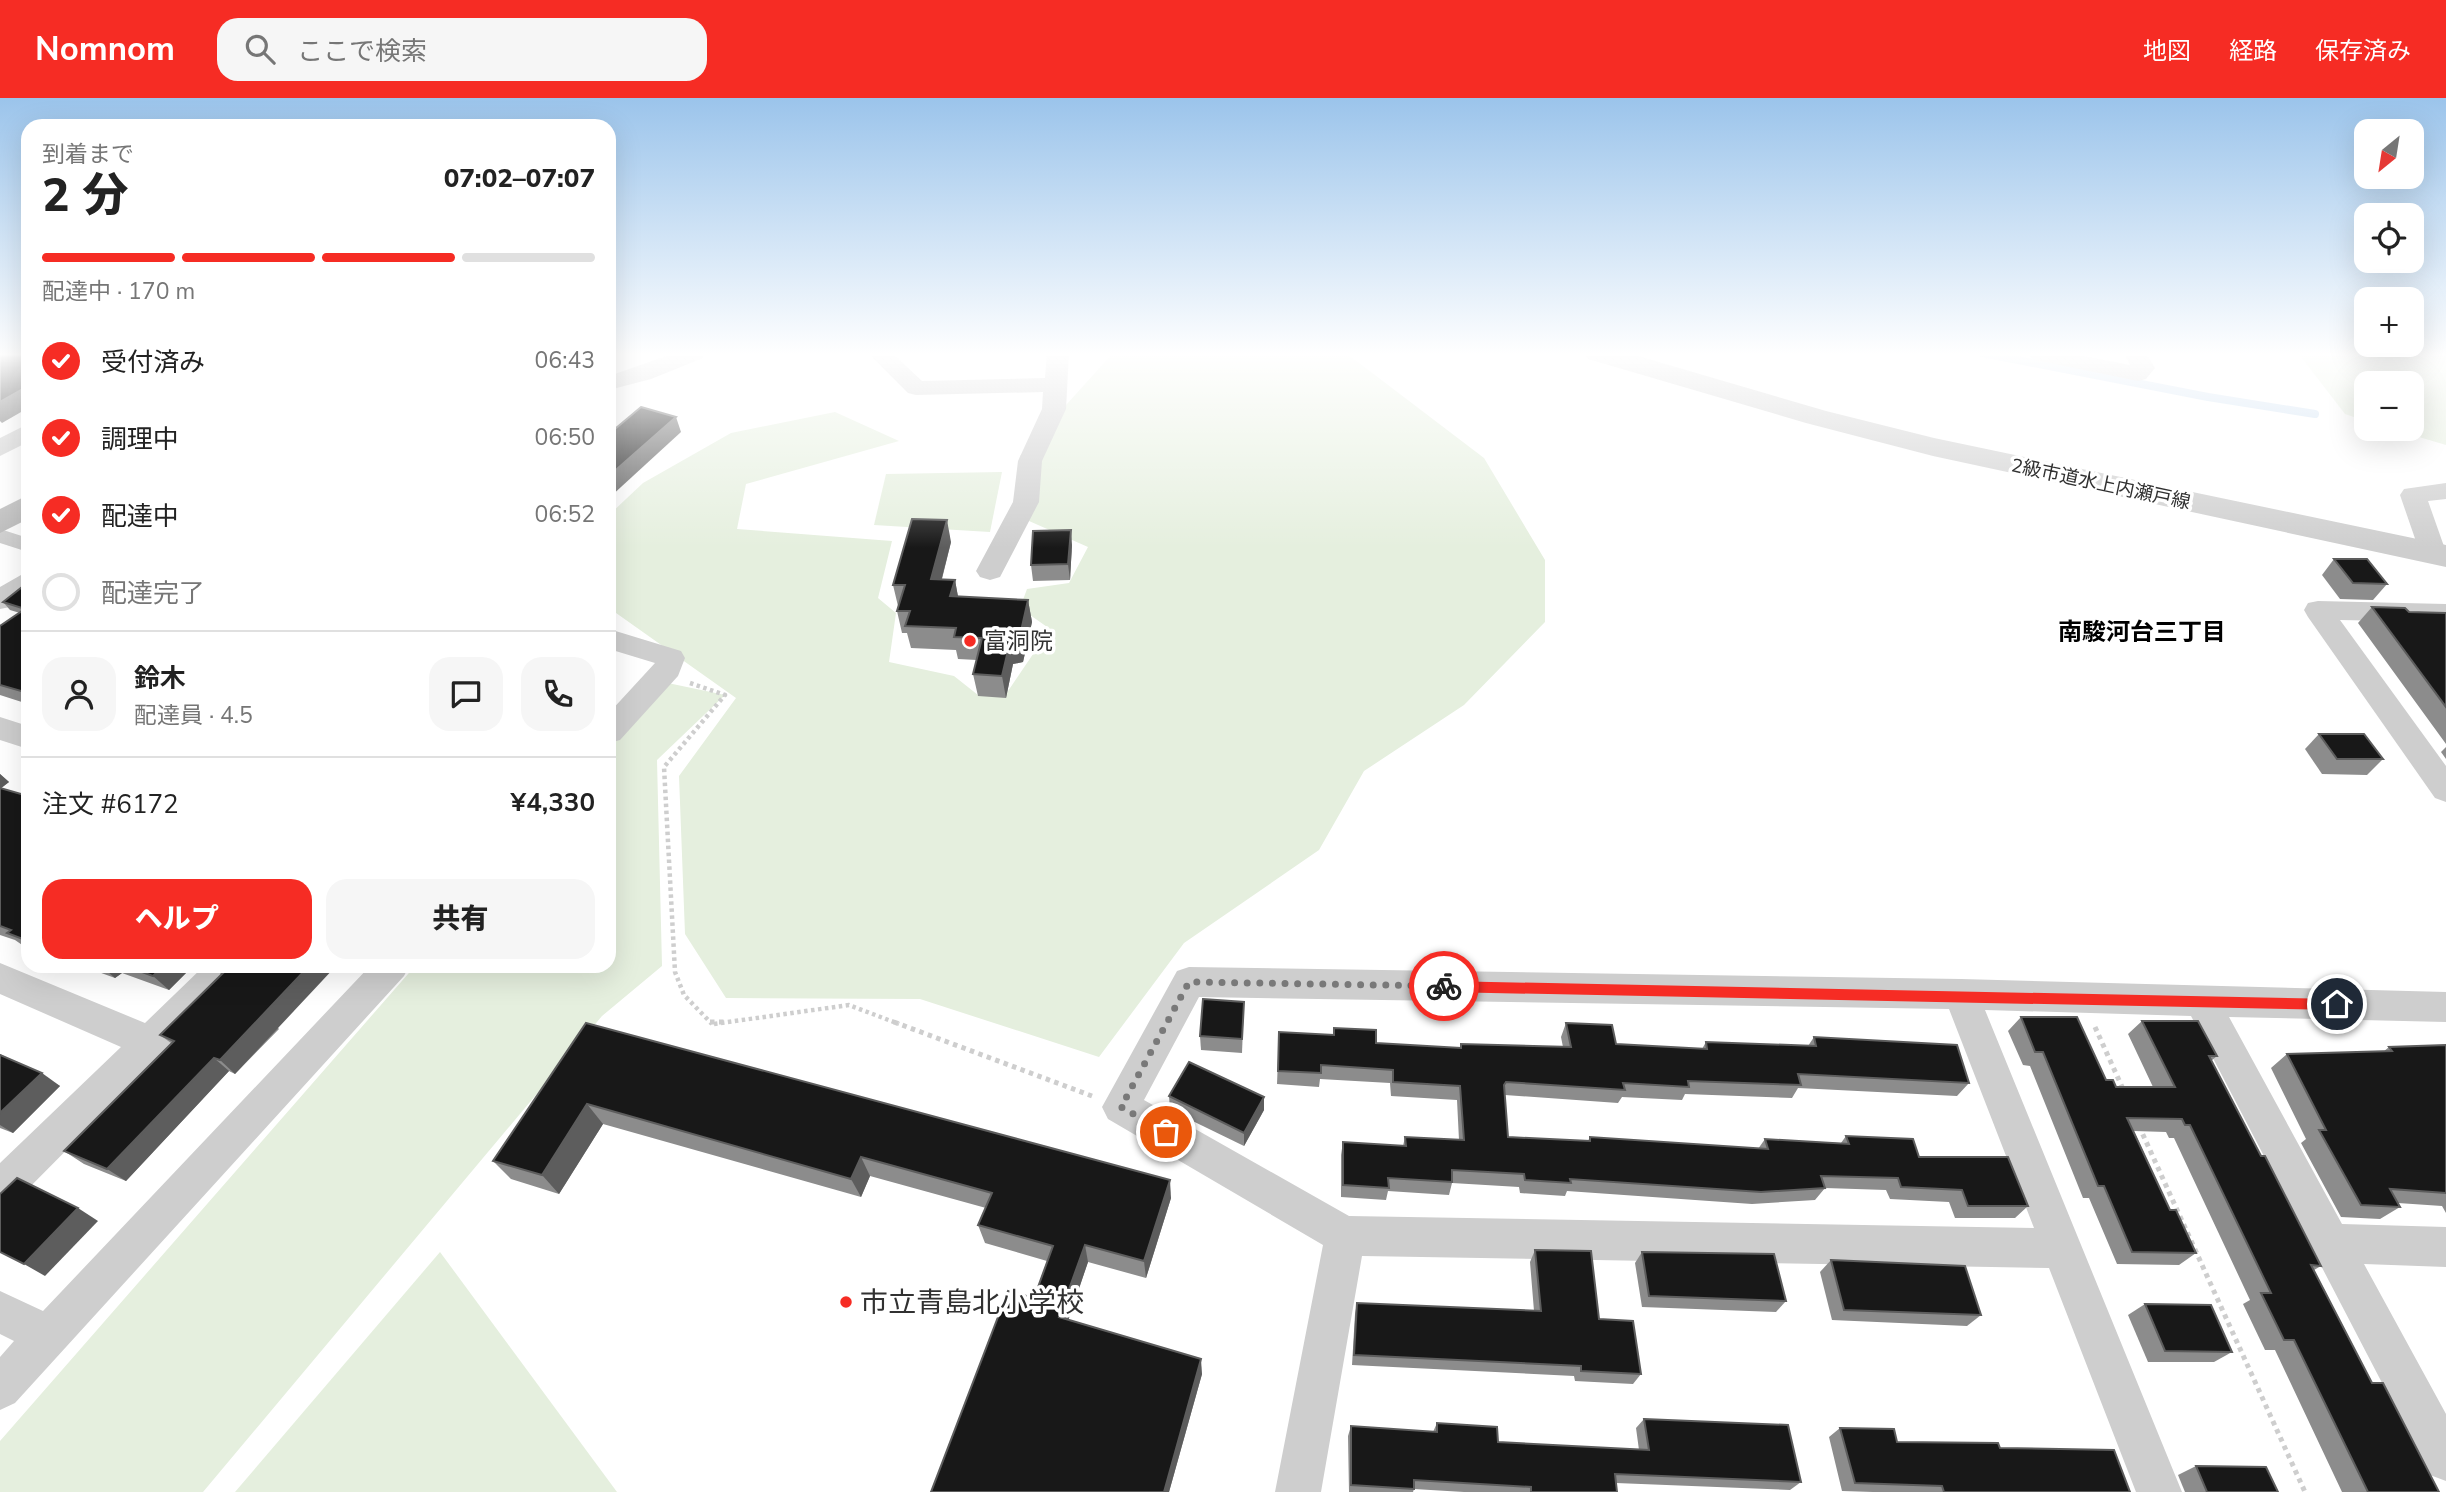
<!DOCTYPE html>
<html lang="ja">
<head>
<meta charset="utf-8">
<style>
  :root { --surface:#fff; --page:#f6f6f6; --text:#222; --muted:#767676; --line:#e0e0e0; --accent:#f62c24 }
  body { margin:0; font-family:"Nunito Sans","Noto Sans JP",sans-serif; background:var(--page); color:var(--text); height:100vh; display:flex; flex-direction:column; font-size:26px; white-space:nowrap }
  * { box-sizing:border-box; margin:0 }
  p { font-size:23px; color:var(--muted) }
  .icon { flex:none; width:38px; height:38px; fill:none; stroke:currentColor; stroke-width:2; stroke-linecap:round; stroke-linejoin:round }
  .map { position:relative; flex:1; overflow:hidden }
  .side { position:absolute; left:21px; top:21px; width:595px; height:854px; display:flex; flex-direction:column; background:var(--surface); border-radius:21px; box-shadow:0 7px 28px #0002 }
  .side>* { flex:none }
  .needle { width:46px; rotate:210deg }
  .fabs { position:absolute; left:2354px; top:21px; display:grid; gap:14px }
  .fabs a { display:grid; place-items:center; width:70px; height:70px; border-radius:14px; background:var(--surface); box-shadow:0 7px 28px #0002; font-size:35px }
  .pin { position:absolute; display:grid; place-items:center; width:60px; height:60px; color:#fff; margin:-30px; border:4px solid #fff; border-radius:50%; box-shadow:0 2px 7px #0007 }
  .courier { position:absolute; display:grid; place-items:center; width:70px; height:70px; margin:-35px; border:5px solid #f62c24; border-radius:50%; background:#fff; color:#222; box-shadow:0 2px 9px #0007 }
  .headline em { font-style:normal; font-weight:800 }
  .headline div { display:flex; flex-direction:column-reverse }
  .headline { display:flex; align-items:center; justify-content:space-between; height:119px; padding:0 21px }
  h1 { font-size:46px; font-weight:800; line-height:52px }
  .bar { display:grid; grid-template-columns:repeat(4,1fr); gap:10px 7px; align-content:center; height:84px; padding:0 21px }
  .bar i { height:9px; border-radius:5px; background:var(--line) }
  .bar .current { background:var(--accent) }
  .bar p { grid-column:span 4 }
  .line { display:flex; align-items:center; gap:18px; padding:0 21px; border-top:2px solid var(--line) }
  .line div { flex:1 }
  .round { display:grid; place-items:center; flex:none; width:74px; height:74px; border-radius:21px; background:var(--page) }
  ol { padding:0 21px; list-style:none }
  li { display:flex; align-items:center; gap:21px; height:77px }
  li p { margin-inline-start:auto }
  li .icon { padding:7px; border-radius:50%; background:var(--accent); color:#fff; stroke-width:4 }
  li:last-child { color:var(--muted) }
  li i { width:38px; height:38px; border:4px solid var(--line); border-radius:50% }
  .cta { display:flex; gap:14px; margin-top:auto; padding:14px 21px }
  .cta a { flex:1; height:80px; border-radius:21px; background:var(--accent); color:#fff; font-size:28px; font-weight:800; line-height:80px; text-align:center }
  .cta a+a { background:var(--page); color:var(--text) }
  header { display:flex; align-items:center; gap:42px; box-sizing:border-box; height:98px; padding:0 35px; background:var(--accent); color:#fff }
  header strong { font-size:33px }
  nav { display:flex; gap:38px; margin-inline-start:auto; font-size:24px }
  .search { width:490px; height:63px; background:var(--page); display:flex; align-items:center; gap:18px; box-sizing:border-box; padding:0 24px; border-radius:21px; color:var(--muted); font-size:26px }
  .map>svg:first-child { display:block }
  .green { fill:#e5efde }
  .lines { fill:none; stroke-linecap:round; stroke-linejoin:round }
  .stream { stroke:#c8dcf0; stroke-width:8 }
  .path-far1 { stroke:#cecece; stroke-width:4.5; stroke-dasharray:3.5 3.5; stroke-linecap:butt }
  .path { stroke:#cecece; stroke-width:5; stroke-dasharray:4.5 4.5; stroke-linecap:butt }
  .pedestrian { fill:#cecece; fill-rule:evenodd }
  .minor { fill:#cecece; fill-rule:evenodd }
  .tertiary { fill:#cecece; fill-rule:evenodd }
  .secondary { fill:#bbb; fill-rule:evenodd }
  .wall { fill:#8c8c8c }
  .shaded-wall { fill:#5d5d5d }
  .building { fill:#181818; stroke:#5d5d5d; stroke-width:2 }
  .route { fill:#f62c24 }
  .done { stroke:#797979; stroke-width:7; stroke-dasharray:0 12.6 }
  .poi-dot { fill:#f62c24; stroke:#fff; stroke-width:2.5 }
  .labels { text-anchor:middle; stroke-width:7; stroke-linejoin:round; paint-order:stroke }
  .far-street-label { font-size:19px; fill:#313131; stroke:#fff }
  .poi-label { font-size:23px; fill:#313131; stroke:#fff; text-anchor:start }
  .neighbourhood-label { font-size:24px; font-weight:bold; fill:#000; stroke:#fff }
  .near-poi-label { font-size:28px; fill:#313131; stroke:#fff; text-anchor:start }
</style>
</head>
<body>
<header>
<strong>Nomnom</strong>
<div class="search"><svg class="icon" aria-label="search" viewBox="0 0 24 24"><circle cx="10" cy="10" r="6"/><path d="M15 15l6 6"/></svg>ここで検索</div>
<nav><a>地図</a><a>経路</a><a>保存済み</a></nav>
</header>
<div class="map">
<svg width="2446" height="1394" viewBox="0 0 2446 1394">
  <rect width="100%" height="100%" fill="#fff"/>
  <g class="green">
    <path d="M1113,255H1346L1484,360L1545,462V524L1464,607L1364,673L1319,752L1184,845L1099,959L920,901L726,900L685,836L679,678L736,600L609,510V417L643,385L731,335L835,314L899,343L746,386L737,431L892,443L878,500L896,515L889,564L954,578L978,597L1006,596L1050,531L1020,510L1027,491L1069,485L1088,449L1013,416L1020,358Z"/>
    <path d="M2298,255H2446V347L2392,331H2412V285H2366V323L2345,316Z"/>
    <path d="M1002,374L990,434L874,427L886,376Z"/>
    <path d="M663,584L725,597L657,662L662,868L602,918L203,1394H0V1343L415,868H609V646Z"/>
    <path d="M440,1154L617,1394H235Z"/>
  </g>
  <g class="lines">
    <path class="stream" d="M1982,255L2208,299L2315,316"/>
    <g class="path-far1">
      <path d="M690,585L725,597L664,669L675,874L684,897L712,926"/>
      <path d="M714,926L849,907L899,926"/>
    </g>
    <g class="path">
      <path d="M710,924H726"/>
      <path d="M894,924L1092,998"/>
      <path d="M2095,929L2123,991"/>
      <path d="M2139,1028L2305,1394"/>
    </g>
    <path class="pedestrian" d="M0,431L28,440V454L0,445Z"/>
    <g class="minor">
      <path d="M675,255H706L703,260L651,281L609,292V278Z"/>
      <path d="M868,255H892L922,283L1045,280L1047,255H1069L1066,311L1042,363L1039,404L1000,479L990,482L980,479L976,473L1013,404L1018,363L1042,311L1043,294L916,297L908,295Z"/>
      <path d="M2024,255H2069L2130,267L2124,255H2146L2155,270L2146,281L2138,283L2035,262Z"/>
      <path d="M28,326V344L0,358V340Z"/>
      <path d="M2446,385V401L2428,403L2446,454L2442,461L2433,464L2424,461L2420,455L2400,397L2404,391Z"/>
      <path d="M28,473V495L10,509L0,511V489Z"/>
      <path d="M2318,503L2446,506V524L2340,522L2446,668V704L2435,700L2308,519L2304,512L2308,505Z"/>
      <path d="M609,531L681,553L685,560L678,578L620,642L609,645V615L655,565L609,551Z"/>
      <path d="M0,619L28,628V651L0,642Z"/>
      <path d="M0,865L145,925L204,868H244L239,878L14,1105L0,1111V1065L121,949L0,896Z"/>
      <path d="M370,868H409L404,878L15,1305L0,1312V1259L14,1243L0,1236V1193L43,1213Z"/>
      <path d="M1189,869L1961,881L2446,894V924L2229,919L2342,1126L2446,1129V1169L2364,1166L2446,1316V1383L2430,1377L2191,918L1985,912L2182,1394H2136L2049,1170L1362,1158L1321,1394H1275L1323,1147L1108,1021L1102,1009L1177,873ZM1199,899L1949,911L2034,1130L1349,1118L1144,1002Z"/>
    </g>
    <path class="tertiary" d="M1584,255H1628L1826,313L1934,340L2446,447V469L1933,358L1806,325L1588,261Z"/>
    <path class="secondary" d="M28,397V421L0,435V411Z"/>
  </g>
  <g class="wall">
    <path d="M951,444L942,481L955,482L958,499L1028,502L1032,524L1023,564L1013,566L1006,600L978,598L973,576L977,562L958,561L956,552L911,550L907,535H902L897,513L898,508L893,487Z"/>
    <path d="M1072,447L1070,482L1033,483L1031,467Z"/>
    <path d="M2334,461L2387,486L2373,502L2340,501L2322,477Z"/>
    <path d="M28,487V606L0,597V528L20,515L10,512L3,504Z"/>
    <path d="M2372,509L2409,514L2446,515V646L2358,525Z"/>
    <path d="M2319,636L2383,661L2367,677L2322,676L2305,651Z"/>
    <path d="M2446,649V661L2441,654Z"/>
    <path d="M0,676L9,684L1,690L28,698V851L15,842L0,837Z"/>
    <path d="M82,868H201L196,872L191,870L169,892L122,875L115,880Z"/>
    <path d="M222,868L279,931L235,976L229,973L126,1083L84,1066L64,1053L171,945L160,937L222,877L218,873Z"/>
    <path d="M1244,904L1242,955L1201,952L1200,938Z"/>
    <path d="M2021,919L2116,989H2153L2128,936L2142,923L2217,958L2211,963L2261,1058L2321,1168L2314,1172L2372,1285L2439,1394H2342L2275,1252H2265L2243,1206L2250,1202L2174,1040H2169L2166,1034L2134,1033L2170,1112L2196,1155L2179,1167L2117,1166L2089,1100H2083L2030,968L2023,967L2008,933Z"/>
    <path d="M586,925L1171,1100L1146,1180L1088,1164L1068,1222L1202,1276L1169,1394H931L1034,1200L1047,1163L985,1145L978,1127L986,1110L870,1078L861,1099L603,1026L559,1096L511,1081L493,1063Z"/>
    <path d="M1566,925L1616,946L1702,951L1706,944L1808,948L1814,939L1969,985L1957,998L1798,990L1792,1000L1685,996L1682,1002L1622,999L1618,1005L1505,997L1508,1039L1588,1043L1590,1039L1758,1051L1765,1041L1841,1045L1846,1038L1919,1059L2028,1108L2015,1120H1955L1949,1104L1890,1101L1886,1092L1825,1090L1815,1102L1752,1106L1567,1093L1565,1098L1520,1095L1519,1089L1452,1085L1449,1097L1388,1093L1386,1102L1341,1099V1057L1343,1044L1403,1048L1405,1039L1459,1042L1457,1002L1391,998L1390,985L1320,981L1319,989L1277,986L1279,934L1333,937L1334,930L1376,945L1460,950L1461,946L1563,949L1561,939Z"/>
    <path d="M2446,947V1115L2442,1108L2398,1105L2400,1109L2380,1121L2341,1119L2301,1045L2306,1041L2271,970L2287,956L2383,954L2389,949Z"/>
    <path d="M0,956L60,988L13,1035L0,1030Z"/>
    <path d="M1169,998L1264,1012L1244,1048L1170,1012Z"/>
    <path d="M1535,1152L1599,1221L1641,1276L1633,1286L1575,1283L1574,1278L1352,1267L1355,1216L1357,1205L1534,1213L1530,1164Z"/>
    <path d="M1642,1154L1786,1203L1776,1214L1642,1209L1635,1165Z"/>
    <path d="M1831,1162L1981,1217L1967,1228L1832,1222L1820,1174Z"/>
    <path d="M2145,1206L2232,1254L2214,1264H2148L2128,1217Z"/>
    <path d="M1644,1321L1801,1384L1790,1392L1616,1385L1617,1394H1464L1414,1391L1413,1394H1349L1348,1338L1351,1328L1433,1334L1437,1325L1498,1344L1639,1352L1636,1330Z"/>
    <path d="M1840,1330L1897,1344L2000,1350L2130,1394H1873L1842,1393L1829,1339Z"/>
    <path d="M2196,1368L2278,1394H2185L2178,1377Z"/>
  </g>
  <g class="shaded-wall">
    <path d="M28,288V310L2,325L0,323V304Z"/>
    <path d="M676,319L681,334L609,400V378Z"/>
    <path d="M947,422L951,444L936,503L931,481Z"/>
    <path d="M1071,432L1072,447L1070,482L1068,466Z"/>
    <path d="M955,482L959,504L950,498Z"/>
    <path d="M1028,502L1032,524L1023,564L1013,566L1006,600L1002,578L1010,544Z"/>
    <path d="M612,570L616,578L609,585V573Z"/>
    <path d="M0,676L9,684L0,691Z"/>
    <path d="M101,868H114L122,875L115,880Z"/>
    <path d="M163,868H188L191,870L169,892L153,878Z"/>
    <path d="M191,868H201L196,872Z"/>
    <path d="M309,868H336L235,976L220,962Z"/>
    <path d="M214,960L229,973L126,1083L107,1071Z"/>
    <path d="M42,975L60,988L13,1035L0,1027V1015Z"/>
    <path d="M1264,999V1012L1244,1048V1035Z"/>
    <path d="M587,1006L603,1026L559,1096L542,1077Z"/>
    <path d="M861,1059L870,1078L861,1099L851,1081Z"/>
    <path d="M1170,1082L1171,1100L1146,1180L1144,1163Z"/>
    <path d="M78,1110L98,1123L45,1178L24,1166Z"/>
    <path d="M1085,1147L1088,1164L1064,1235L1059,1219Z"/>
    <path d="M1201,1261L1202,1276L1169,1394H1164Z"/>
  </g>
  <g class="building">
    <path d="M0,255H28V288L0,304Z"/>
    <path d="M641,309L676,319L609,378V336Z"/>
    <path d="M912,421L947,422L931,481L955,482L950,498L1028,502L1019,542L1010,544L1002,578L973,576L982,540L954,539L956,530L905,528L910,513H897L905,487H893Z"/>
    <path d="M1071,432L1068,466L1031,467L1033,433Z"/>
    <path d="M2334,461H2367L2387,486L2353,485Z"/>
    <path d="M26,486L28,487V509L25,511L3,504Z"/>
    <path d="M28,509V595L0,587V528Z"/>
    <path d="M2372,509L2405,510L2409,514L2446,515V609Z"/>
    <path d="M2319,636H2364L2383,661H2337Z"/>
    <path d="M0,690L28,698V843L7,835L11,832L0,828Z"/>
    <path d="M126,868H163L153,878Z"/>
    <path d="M222,868H309L220,962L214,960L107,1071L64,1053L174,943L160,937L223,875L218,873Z"/>
    <path d="M1203,901L1244,904L1242,941L1200,938Z"/>
    <path d="M2021,919H2077L2106,982H2113L2116,989H2175L2142,923H2198L2217,958H2209L2261,1058H2265L2321,1168L2311,1167L2372,1285H2383L2439,1394H2368L2294,1242H2284L2261,1195H2271L2190,1027H2185L2182,1021L2127,1020L2170,1112H2176L2196,1155L2132,1154L2104,1088H2098L2043,954H2035Z"/>
    <path d="M586,925L1170,1082L1144,1163L1085,1147L1059,1219L1201,1261L1164,1394H931L1008,1193L1034,1200L1053,1148L978,1127L992,1095L861,1059L851,1081L587,1006L542,1077L493,1063Z"/>
    <path d="M1566,925L1612,927L1616,946L1707,951L1706,944L1816,948L1814,939L1957,947L1969,985L1798,976L1801,987L1688,983L1689,989L1623,985L1625,992L1506,984L1504,987L1508,1039L1590,1043V1039L1768,1051L1765,1041L1849,1046L1846,1038L1913,1041L1919,1059H2008L2028,1108H1968L1962,1092L1901,1089L1898,1080L1821,1078L1825,1090L1761,1094L1570,1081L1571,1085L1525,1082L1524,1076L1452,1072V1084L1388,1080L1389,1090L1343,1087V1044L1406,1048L1405,1039L1464,1042L1460,988L1393,984V972L1321,967V975L1278,973L1279,934L1334,937V930L1376,932V945L1461,950V946L1571,949Z"/>
    <path d="M2446,947V1095L2390,1091L2400,1109L2361,1107L2319,1032H2326L2287,956L2392,953L2389,949Z"/>
    <path d="M0,957L42,975L0,1015Z"/>
    <path d="M1189,964L1264,999L1244,1035L1169,998Z"/>
    <path d="M17,1080L78,1110L24,1166L0,1154V1096Z"/>
    <path d="M1535,1152L1591,1153L1599,1221L1633,1223L1641,1276L1581,1273V1268L1354,1257L1357,1205L1541,1213Z"/>
    <path d="M1642,1154L1774,1156L1786,1203L1649,1198Z"/>
    <path d="M1831,1162L1965,1168L1981,1217L1844,1212Z"/>
    <path d="M2145,1206L2211,1207L2232,1254L2165,1253Z"/>
    <path d="M1644,1321L1788,1327L1801,1384L1615,1376L1617,1394H1531V1389L1414,1382V1391L1351,1387V1328L1437,1334V1325L1497,1329L1498,1344L1649,1352Z"/>
    <path d="M1840,1330L1894,1331L1897,1344L1998,1345L2000,1350L2114,1352L2130,1394H1944L1942,1388L1855,1385Z"/>
    <path d="M2196,1368L2266,1369L2278,1394H2207Z"/>
  </g>
  <linearGradient id="sky" x2="0" y2="1"><stop stop-color="#9bc4eb"/><stop offset="0.57" stop-color="#fff"/><stop offset="1" stop-color="#fff" stop-opacity="0"/></linearGradient>
  <rect width="2446" height="450" fill="url(#sky)"/>
  <path class="route" d="M1444,883L2337,901L2344,906L2337,912L1444,894L1438,888Z"/>
  <g class="lines">
    <path class="done" d="M1166,1034L1121,1009L1189,884L1444,888"/>
  </g>
  <g class="poi-dot">
    <circle cx="970" cy="543" r="7"/>
    <circle cx="846" cy="1204" r="7"/>
  </g>
  <g class="labels">
    <g class="far-street-label">
      <text transform="translate(2101 385) rotate(12)" y="7">2級市道水上内瀬戸線</text>
    </g>
    <g class="poi-label">
      <text x="984" y="551">富洞院</text>
    </g>
    <g class="neighbourhood-label">
      <text x="2142" y="542">南駿河台三丁目</text>
    </g>
    <g class="near-poi-label">
      <text x="860" y="1214">市立青島北小学校</text>
    </g>
  </g>
</svg>
<div class="fabs">
<a><svg class="needle" viewBox="-14 -14 28 28"><path d="M0-13l5 13h-10z" fill="#e53935"/><path d="M0 13l5-13h-10z" fill="#767676"/></svg></a>
<a><svg class="icon" aria-label="locate" viewBox="0 0 24 24"><circle cx="12" cy="12" r="6"/><path d="M12 2v4M12 18v4M2 12h4M18 12h4"/></svg></a>
<a>+</a>
<a>−</a>
</div>
<div class="pin" style="left:1166px;top:1034px;background:#ea580c"><svg class="icon" aria-label="bag" viewBox="0 0 24 24"><path d="M5 8h14l-1 12H6zM9 8a3 3 0 0 1 6 0"/></svg></div>
<div class="pin" style="left:2337px;top:906px;background:#1f2937"><svg class="icon" aria-label="home" viewBox="0 0 24 24"><path d="M3 11l9-7 9 7M6 9v11h12V9"/></svg></div>
<div class="courier" style="left:1444px;top:888px"><svg class="icon" aria-label="bike" viewBox="0 0 24 24"><circle cx="6" cy="16" r="4"/><circle cx="18" cy="16" r="4"/><path d="M6 16l4-8h5l3 8M10 8l3 8H6M13 5h3"/></svg></div>
<section class="side">
<div class="headline"><div><h1>2 分</h1><p>到着まで</p></div><em>07:02–07:07</em></div>
<div class="bar"><i class="current"></i><i class="current"></i><i class="current"></i><i></i><p>配達中 · 170 m</p></div>
<ol>
<li><svg class="icon" aria-label="check" viewBox="0 0 24 24"><path d="M5 12l5 5 9-10"/></svg>受付済み<p>06:43</p></li>
<li><svg class="icon" aria-label="check" viewBox="0 0 24 24"><path d="M5 12l5 5 9-10"/></svg>調理中<p>06:50</p></li>
<li><svg class="icon" aria-label="check" viewBox="0 0 24 24"><path d="M5 12l5 5 9-10"/></svg>配達中<p>06:52</p></li>
<li><i></i>配達完了</li>
</ol>
<div class="line" style="height:126px"><a class="round"><svg class="icon" aria-label="person" viewBox="0 0 24 24"><circle cx="12" cy="8" r="4"/><path d="M4 21q1-7 8-7t8 7"/></svg></a><div><b>鈴木</b><p>配達員 · 4.5</p></div><a class="round"><svg class="icon" aria-label="chat" viewBox="0 0 24 24"><path d="M4 5h16v11H9l-5 4z"/></svg></a><a class="round"><svg class="icon" aria-label="phone" viewBox="0 0 24 24"><path d="M5 4h4l2 5-3 2q2 4 5 5l2-3 5 2v4C11 20 4 13 5 4z"/></svg></a></div>
<div class="line" style="height:91px"><div>注文 #6172</div><b>¥4,330</b></div>
<div class="cta"><a>ヘルプ</a><a>共有</a></div>
</section>
</div>
</body>
</html>
